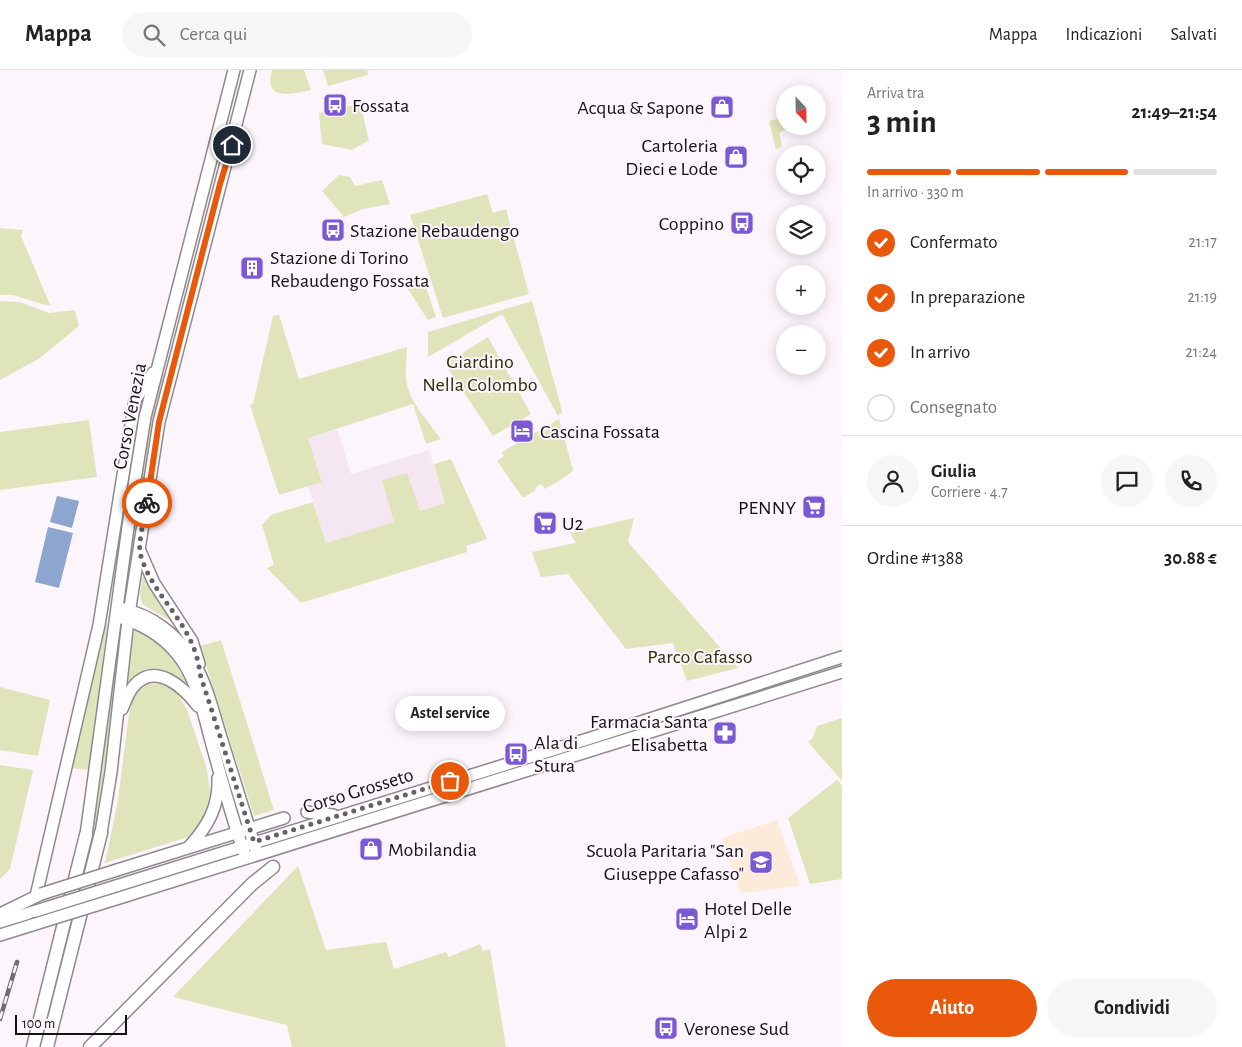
<!DOCTYPE html>
<html lang="it">
<head>
<meta charset="utf-8">
<style>
  :root { --surface:#fff; --page:#f6f6f6; --text:#222; --muted:#767676; --line:#e0e0e0; --accent:#ea580c }
  body { margin:0; font-family:"Alegreya Sans",sans-serif; background:var(--page); color:var(--text); height:100vh; display:flex; flex-direction:column; font-size:19px; white-space:nowrap }
  * { box-sizing:border-box; margin:0 }
  p { font-size:16px; color:var(--muted) }
  .icon { flex:none; width:28px; height:28px; fill:none; stroke:currentColor; stroke-width:2; stroke-linecap:round; stroke-linejoin:round }
  .map { position:relative; flex:1; overflow:hidden }
  .details { display:flex; flex-direction:column; background:var(--surface); width:400px }
  .details>* { flex:none }
  .needle { width:32px; rotate:158deg }
  .buttons { position:absolute; left:776px; top:15px; display:grid; gap:10px }
  .buttons a { display:grid; place-items:center; width:50px; height:50px; border-radius:50%; background:var(--surface); box-shadow:0 2px 12px #0003; font-size:25px }
  .scale { position:absolute; left:15px; bottom:12px; width:112px; box-sizing:border-box; padding-left:5px; border:2px solid #151215; border-top:0; font-size:14px; line-height:18px; white-space:nowrap; color:#151215; -webkit-text-stroke:4px #fdf5fc; paint-order:stroke }
  .pin { position:absolute; display:grid; place-items:center; width:42px; height:42px; color:#fff; margin:-21px; border:2px solid #fff; border-radius:50%; box-shadow:0 1px 5px #0007 }
  .courier { position:absolute; display:grid; place-items:center; width:50px; height:50px; margin:-25px; border:4px solid #ea580c; border-radius:50%; background:#fff; color:#222; box-shadow:0 1px 6px #0007 }
  .bubble { position:absolute; height:35px; border-radius:18px; background:var(--surface); box-shadow:0 2px 12px #0003; font-size:16px; font-weight:700; line-height:35px; text-align:center }
  .headline em { font-style:normal; font-weight:700 }
  .headline div { display:flex; flex-direction:column-reverse }
  .headline { display:flex; align-items:center; justify-content:space-between; height:85px; padding:0 25px }
  h1 { font-size:32px; font-weight:700; line-height:38px }
  .bar { display:grid; grid-template-columns:repeat(4,1fr); gap:8px 5px; align-content:center; height:60px; padding:0 25px }
  .bar i { height:6px; border-radius:4px; background:var(--line) }
  .bar .current { background:var(--accent) }
  .bar p { grid-column:span 4 }
  .line { display:flex; align-items:center; gap:12px; padding:0 25px; border-top:1px solid var(--line) }
  .line div { flex:1 }
  .round { display:grid; place-items:center; flex:none; width:52px; height:52px; border-radius:26px; background:var(--page) }
  ol { padding:0 25px; list-style:none }
  li { display:flex; align-items:center; gap:15px; height:55px }
  li p { margin-inline-start:auto }
  li .icon { padding:5px; border-radius:50%; background:var(--accent); color:#fff; stroke-width:4 }
  li:last-child { color:var(--muted) }
  li i { width:28px; height:28px; border:2px solid var(--line); border-radius:50% }
  .action { display:flex; gap:10px; margin-top:auto; padding:10px 25px }
  .action a { flex:1; height:58px; border-radius:30px; background:var(--accent); color:#fff; font-size:20px; font-weight:700; line-height:58px; text-align:center }
  .action a+a { background:var(--page); color:var(--text) }
  header { display:flex; align-items:center; gap:30px; box-sizing:border-box; height:70px; padding:0 25px; background:var(--surface); border-bottom:1px solid var(--line) }
  header strong { font-size:24px }
  nav { display:flex; gap:28px; margin-inline-start:auto; font-size:18px }
  .search { width:350px; height:45px; background:var(--page); display:flex; align-items:center; gap:12px; box-sizing:border-box; padding:0 18px; border-radius:28px; color:var(--muted); font-size:19px }
  main { display:flex; flex:1; min-height:0 }
  .map>svg:first-child { display:block }
  .built { fill:#f4e7f2 }
  .education { fill:#fcebd9 }
  .green { fill:#dfe4ba }
  .water { fill:#8ca6cf }
  .lines { fill:none; stroke-linecap:round; stroke-linejoin:round }
  .primary-casing { stroke:#8f888e; stroke-width:14 }
  .highway-casing { stroke:#8f888e; stroke-width:15 }
  .primary { stroke:#fff; stroke-width:11 }
  .highway { stroke:#fff; stroke-width:12 }
  .rail-casing { stroke:#6e6a6e; stroke-width:4.5 }
  .rail { stroke:#fdf5fc; stroke-width:2.5; stroke-dasharray:8; stroke-linecap:butt }
  .primary-bridge-casing { stroke:#8f888e; stroke-width:14; stroke-linecap:butt }
  .primary-bridge { stroke:#fff; stroke-width:11 }
  .done { stroke:#666166; stroke-width:5; stroke-dasharray:0 9 }
  .route { stroke:#ea580c; stroke-width:6 }
  .labels { text-anchor:middle; stroke-width:4; stroke-linejoin:round; paint-order:stroke }
  .poi-label { font-size:20px; fill:#151215; stroke:#fdf5fc; text-anchor:start }
  .park-label { font-size:20px; fill:#2b2f07; stroke:#fdf5fc }
  .street-label { font-size:20px; fill:#151215; stroke:#fdf5fc }
</style>
</head>
<body>
<header>
<strong>Mappa</strong>
<div class="search"><svg class="icon" aria-label="search" viewBox="0 0 24 24"><circle cx="10" cy="10" r="6"/><path d="M15 15l6 6"/></svg>Cerca qui</div>
<nav><a>Mappa</a><a>Indicazioni</a><a>Salvati</a></nav>
</header>
<main>
<div class="map">
<svg width="842" height="977" viewBox="0 0 842 977">
  <rect width="100%" height="100%" fill="#fdf5fc"/>
  <path class="built" d="M337,359L351,404L429,380L445,433L419,441L383,410L395,452L326,473L308,416L322,411L308,368Z"/>
  <path class="education" d="M777,750L800,816L741,823L722,768Z"/>
  <g class="green">
    <path d="M272,0H304L311,20C292,24 263,32 272,0Z"/>
    <path d="M323,0H367L368,5L328,16Z"/>
    <path d="M360,34L369,70L352,80L322,74L319,43Z"/>
    <path d="M785,47V56H792L779,63L782,76L776,80L769,51Z"/>
    <path d="M339,105L350,107L355,116L382,110L390,134L363,139L344,147L322,121Z"/>
    <path d="M487,124L493,143L506,139L529,224L443,248L410,145Z"/>
    <path d="M0,158L23,160L21,166L50,235H45L13,225H0Z"/>
    <path d="M424,211L436,247L428,250L406,216Z"/>
    <path d="M0,231L20,232L49,243L75,240L79,256L40,288L0,310Z"/>
    <path d="M532,231L561,337L562,342L558,346L502,244L428,287V262Z"/>
    <path d="M279,245L299,309L407,277C407,287 405,298 406,308C408,331 428,351 441,369L426,374L413,334L308,368L322,412L279,425L250,335L253,334L273,246Z"/>
    <path d="M488,267L531,344L493,366L445,294Z"/>
    <path d="M160,304H164L150,363L127,523L124,522L146,362Z"/>
    <path d="M559,349L573,400C569,406 552,414 545,419L541,414L535,418L536,420L523,428L497,391L504,386L502,382Z"/>
    <path d="M89,350L97,407L0,420V362Z"/>
    <path d="M451,389L487,469L466,476L467,482L301,533L267,498L274,495L262,455L271,445L313,432L326,473L394,452L382,410L407,403L420,441L445,433L434,394Z"/>
    <path d="M634,448L628,472L738,598L687,611L673,573L626,579L568,504L541,507L532,482L576,473L570,463Z"/>
    <path d="M143,506L176,554L142,534L140,524Z"/>
    <path d="M105,555H107L89,700L71,698Z"/>
    <path d="M120,556L123,559L97,754L95,764H92L118,558Z"/>
    <path d="M134,559C161,573 173,585 186,613C173,603 158,595 141,602C136,604 131,612 127,616Z"/>
    <path d="M221,570L274,740L254,746L200,576Z"/>
    <path d="M149,614H160L176,621L187,640L207,699L210,722L207,739L200,754L188,767L105,793L118,730L129,643L134,623Z"/>
    <path d="M0,617L50,630L38,686L0,680Z"/>
    <path d="M842,648V711L808,672L813,668L817,656Z"/>
    <path d="M0,695L33,700L10,799L0,809Z"/>
    <path d="M837,710L842,716V809L810,814L788,748Z"/>
    <path d="M298,796L326,880L386,872L394,899L446,882L449,887L480,874L483,881L490,879L506,977H292L287,955L173,927Z"/>
  </g>
  <g class="water">
    <path d="M57,426L79,431L72,458L50,452Z"/>
    <path d="M48,457L73,463L59,518L35,512Z"/>
  </g>
  <g class="lines">
    <g class="primary-casing">
      <g id="primary">
        <path d="M140,481L154,513L192,571L199,594"/>
        <path d="M123,539C151,545 177,564 192,589C206,612 212,638 220,664C232,702 244,741 256,780"/>
        <path d="M122,548C147,556 168,569 183,592C198,615 204,645 211,671C221,708 231,745 244,782"/>
        <path d="M122,639C125,632 128,623 133,617C155,590 184,618 198,636"/>
        <path d="M307,742L333,745"/>
        <path d="M101,763L111,702L128,550L159,352L250,0"/>
        <path d="M86,765L131,435L145,347L234,0"/>
        <path d="M189,777C208,756 219,737 218,708"/>
        <path d="M117,800L284,748"/>
        <path d="M116,816L594,667L842,587"/>
        <path d="M36,826L99,555L135,330L153,303"/>
        <path d="M116,829L842,602"/>
        <path d="M0,844L41,824"/>
        <path d="M0,852L36,841"/>
        <path d="M0,865L32,855"/>
      </g>
    </g>
    <g class="highway-casing">
      <g id="highway">
        <path d="M33,977L86,765"/>
        <path d="M47,977L101,763"/>
        <path d="M90,977L252,814L273,797"/>
      </g>
    </g>
    <use href="#primary" class="primary"/>
    <use href="#highway" class="highway"/>
    <g class="rail-casing">
      <path id="rail" d="M0,949L17,892"/>
    </g>
    <use href="#rail" class="rail"/>
    <g class="primary-bridge-casing">
      <g id="primary-bridge">
        <path d="M41,824L117,800"/>
        <path d="M36,841L116,816"/>
        <path d="M32,855L116,829"/>
      </g>
    </g>
    <use href="#primary-bridge" class="primary-bridge"/>
  </g>
  <g class="lines">
    <path class="done" d="M147,433C145,444 138,474 140,483C152,528 195,553 200,604L254,772L450,711"/>
    <path class="route" d="M147,433L159,352L220,114L232,75"/>
  </g>
  <defs>
    <g id="bus-square" transform="scale(1.25)"><rect x="-9" y="-9" width="18" height="18" rx="4" fill="#7b59d4" stroke="#fdf5fc"/><path d="M-5-6H5V4H4V6H2V4H-2V6H-4V4H-5ZM-3.5-4V0h7V-4ZM-3.5 1.2v1.5H-2V1.2ZM2 1.2v1.5H3.5V1.2Z" fill="#fff"/></g>
    <g id="shop-square" transform="scale(1.25)"><rect x="-9" y="-9" width="18" height="18" rx="4" fill="#7b59d4" stroke="#fdf5fc"/><path d="M-5-2.5h2.3a2.7 3.5 0 0 1 5.4 0H5L5.5 6h-11ZM-1.5-2.5h3a1.5 2.3 0 0 0-3 0Z" fill="#fff"/></g>
    <g id="building-square" transform="scale(1.25)"><rect x="-9" y="-9" width="18" height="18" rx="4" fill="#7b59d4" stroke="#fdf5fc"/><path d="M-4-6H4V6H1V3H-1V6H-4ZM-2.5-4.3h1.7v1.8h-1.7ZM.8-4.3h1.7v1.8H.8ZM-2.5-1h1.7V.8h-1.7ZM.8-1h1.7V.8H.8Z" fill="#fff"/></g>
    <g id="hotel-square" transform="scale(1.25)"><rect x="-9" y="-9" width="18" height="18" rx="4" fill="#7b59d4" stroke="#fdf5fc"/><path d="M-6-4.5h1.5V1H6V5H4.5V3h-9V5H-6ZM-4 0a1.8 1.8 0 1 1 3.6 0ZM.5 0V-2.5h3Q6-2.5 6 0Z" fill="#fff"/></g>
    <g id="supermarket-square" transform="scale(1.25)"><rect x="-9" y="-9" width="18" height="18" rx="4" fill="#7b59d4" stroke="#fdf5fc"/><path d="M-6-5.5h2.5l.6 2H6L4.5 2H-2.5L-4.4-4H-6ZM-1.5 3.2a1.3 1.3 0 1 0 .1 0ZM3 3.2a1.3 1.3 0 1 0 .1 0Z" fill="#fff"/></g>
    <g id="pharmacy-square" transform="scale(1.25)"><rect x="-9" y="-9" width="18" height="18" rx="4" fill="#7b59d4" stroke="#fdf5fc"/><path d="M-2-6h4v4h4v4h-4v4h-4v-4h-4v-4h4Z" fill="#fff"/></g>
    <g id="school-square" transform="scale(1.25)"><rect x="-9" y="-9" width="18" height="18" rx="4" fill="#7b59d4" stroke="#fdf5fc"/><path d="M0-5L7-2L0 1L-7-2ZM-4 1L0 2.5L4 1V4Q0 6-4 4Z" fill="#fff"/></g>
  </defs>
  <g fill-rule="evenodd">
    <use href="#bus-square" x="335" y="35"/>
    <use href="#shop-square" x="722" y="37"/>
    <use href="#shop-square" x="736" y="87"/>
    <use href="#bus-square" x="742" y="153"/>
    <use href="#bus-square" x="333" y="160"/>
    <use href="#building-square" x="252" y="198"/>
    <use href="#hotel-square" x="522" y="361"/>
    <use href="#supermarket-square" x="814" y="437"/>
    <use href="#supermarket-square" x="545" y="453"/>
    <use href="#pharmacy-square" x="725" y="663"/>
    <use href="#bus-square" x="516" y="684"/>
    <use href="#shop-square" x="371" y="779"/>
    <use href="#school-square" x="761" y="792"/>
    <use href="#hotel-square" x="687" y="849"/>
    <use href="#bus-square" x="666" y="958"/>
  </g>
  <g class="labels">
    <g class="poi-label">
      <text x="352" y="42">Fossata</text>
      <text x="704" y="44" text-anchor="end">Acqua &amp; Sapone</text>
      <text x="718" y="82" text-anchor="end">Cartoleria<tspan x="718" dy="23">Dieci e Lode</tspan></text>
      <text x="724" y="160" text-anchor="end">Coppino</text>
      <text x="350" y="167">Stazione Rebaudengo</text>
      <text x="270" y="194">Stazione di Torino<tspan x="270" dy="23">Rebaudengo Fossata</tspan></text>
      <text x="540" y="368">Cascina Fossata</text>
      <text x="796" y="444" text-anchor="end">PENNY</text>
      <text x="562" y="460">U2</text>
      <text x="708" y="658" text-anchor="end">Farmacia Santa<tspan x="708" dy="23">Elisabetta</tspan></text>
      <text x="534" y="679">Ala di<tspan x="534" dy="23">Stura</tspan></text>
      <text x="388" y="786">Mobilandia</text>
      <text x="744" y="787" text-anchor="end">Scuola Paritaria "San<tspan x="744" dy="23">Giuseppe Cafasso"</tspan></text>
      <text x="704" y="845">Hotel Delle<tspan x="704" dy="23">Alpi 2</tspan></text>
      <text x="684" y="965">Veronese Sud</text>
    </g>
    <g class="park-label">
      <text x="480" y="298">Giardino<tspan x="480" dy="23">Nella Colombo</tspan></text>
      <text x="700" y="593">Parco Cafasso</text>
    </g>
    <g class="street-label">
      <text transform="translate(129 346) rotate(-79)" y="7">Corso Venezia</text>
      <text transform="translate(358 720) rotate(-17)" y="7">Corso Grosseto</text>
    </g>
  </g>
</svg>
<div class="buttons">
<a><svg class="needle" viewBox="-14 -14 28 28"><path d="M0-13l5 13h-10z" fill="#e53935"/><path d="M0 13l5-13h-10z" fill="#767676"/></svg></a>
<a><svg class="icon" aria-label="locate" viewBox="0 0 24 24"><circle cx="12" cy="12" r="6"/><path d="M12 2v4M12 18v4M2 12h4M18 12h4"/></svg></a>
<a><svg class="icon" aria-label="layers" viewBox="0 0 24 24"><path d="M12 4l9 5-9 5-9-5zM3 14l9 5 9-5"/></svg></a>
<a>+</a>
<a>−</a>
</div>
<div class="scale">100 m</div>
<div class="pin" style="left:450px;top:711px;background:#ea580c"><svg class="icon" aria-label="bag" viewBox="0 0 24 24"><path d="M5 8h14l-1 12H6zM9 8a3 3 0 0 1 6 0"/></svg></div>
<div class="pin" style="left:232px;top:75px;background:#1f2937"><svg class="icon" aria-label="home" viewBox="0 0 24 24"><path d="M3 11l9-7 9 7M6 9v11h12V9"/></svg></div>
<div class="courier" style="left:147px;top:433px"><svg class="icon" aria-label="bike" viewBox="0 0 24 24"><circle cx="6" cy="16" r="4"/><circle cx="18" cy="16" r="4"/><path d="M6 16l4-8h5l3 8M10 8l3 8H6M13 5h3"/></svg></div>
<div class="bubble" style="left:395px;top:626px;width:110px">Astel service</div>
</div>
<section class="details">
<div class="headline"><div><h1>3 min</h1><p>Arriva tra</p></div><em>21:49–21:54</em></div>
<div class="bar"><i class="current"></i><i class="current"></i><i class="current"></i><i></i><p>In arrivo · 330 m</p></div>
<ol>
<li><svg class="icon" aria-label="check" viewBox="0 0 24 24"><path d="M5 12l5 5 9-10"/></svg>Confermato<p>21:17</p></li>
<li><svg class="icon" aria-label="check" viewBox="0 0 24 24"><path d="M5 12l5 5 9-10"/></svg>In preparazione<p>21:19</p></li>
<li><svg class="icon" aria-label="check" viewBox="0 0 24 24"><path d="M5 12l5 5 9-10"/></svg>In arrivo<p>21:24</p></li>
<li><i></i>Consegnato</li>
</ol>
<div class="line" style="height:90px"><a class="round"><svg class="icon" aria-label="person" viewBox="0 0 24 24"><circle cx="12" cy="8" r="4"/><path d="M4 21q1-7 8-7t8 7"/></svg></a><div><b>Giulia</b><p>Corriere · 4.7</p></div><a class="round"><svg class="icon" aria-label="chat" viewBox="0 0 24 24"><path d="M4 5h16v11H9l-5 4z"/></svg></a><a class="round"><svg class="icon" aria-label="phone" viewBox="0 0 24 24"><path d="M5 4h4l2 5-3 2q2 4 5 5l2-3 5 2v4C11 20 4 13 5 4z"/></svg></a></div>
<div class="line" style="height:65px"><div>Ordine #1388</div><b>30.88 €</b></div>
<div class="action"><a>Aiuto</a><a>Condividi</a></div>
</section>
</main>
</body>
</html>
